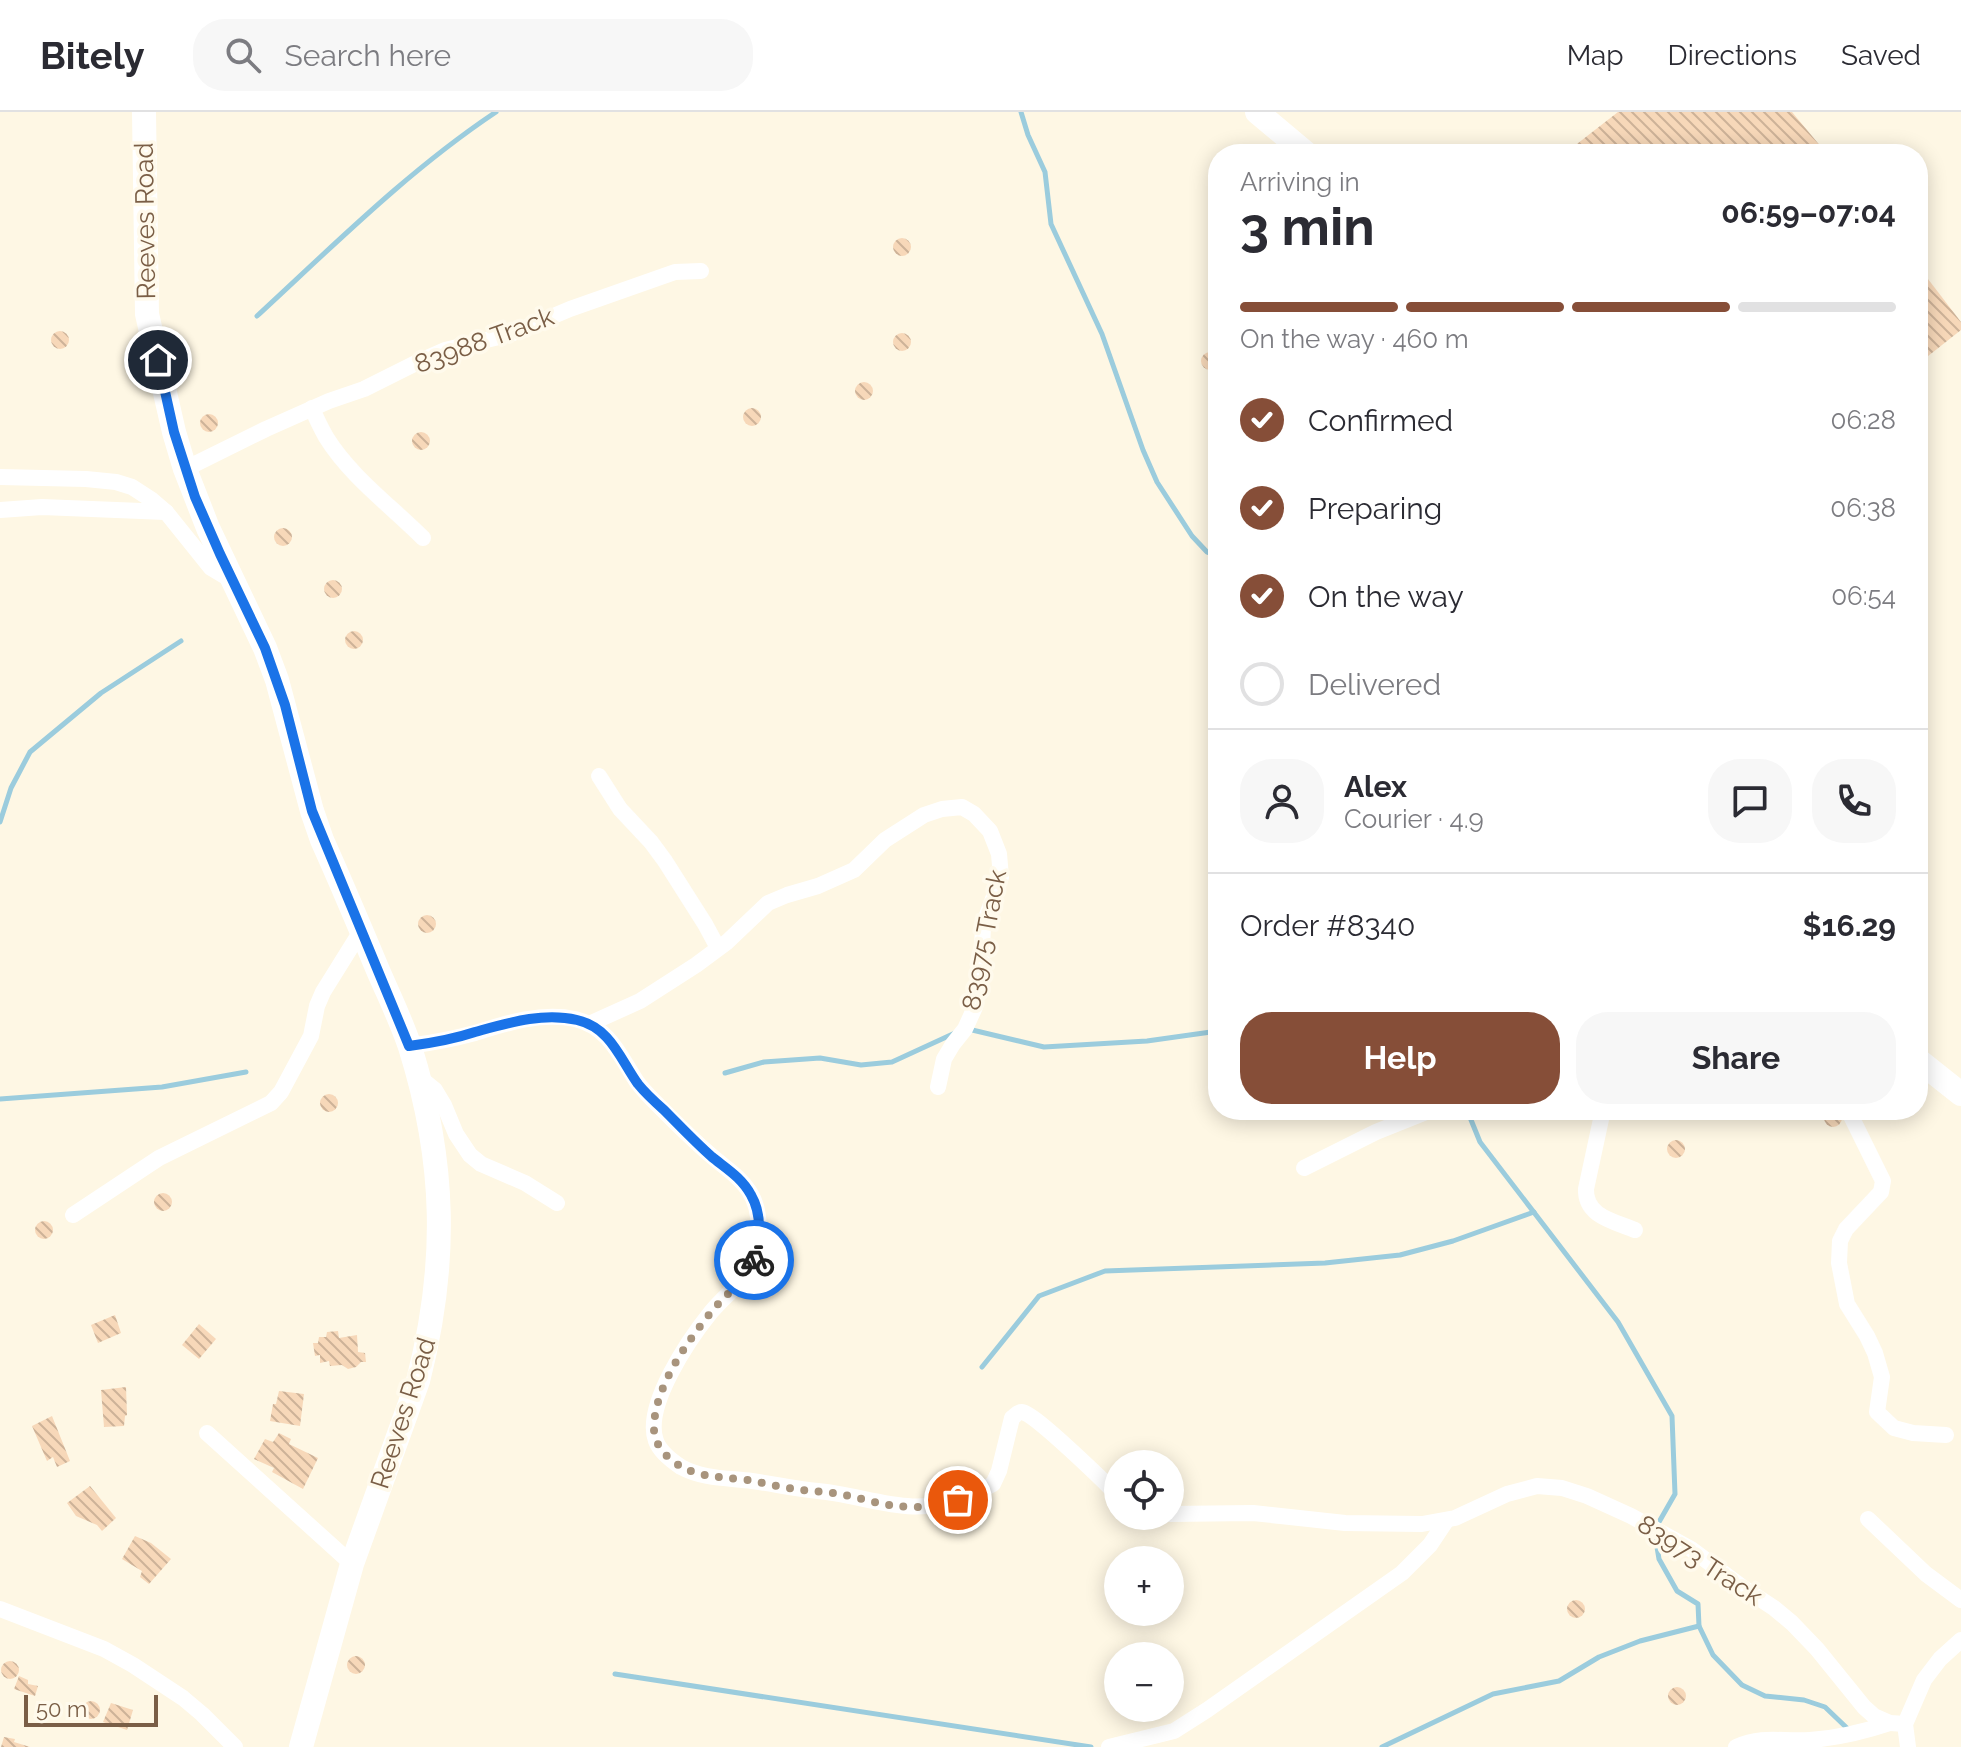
<!DOCTYPE html>
<html lang="en">
<head>
<meta charset="utf-8">
<style>
  :root { --surface:#fff; --page:#f7f7f7; --text:#2b2b33; --muted:#7c7c81; --line:#e1e1e2; --accent:#864e38 }
  body { margin:0; font-family:Raleway,sans-serif; background:var(--page); color:var(--text); height:100vh; display:flex; flex-direction:column; font-size:30px; white-space:nowrap }
  * { box-sizing:border-box; margin:0 }
  p { font-size:26px; color:var(--muted) }
  .icon { flex:none; width:44px; height:44px; fill:none; stroke:currentColor; stroke-width:2; stroke-linecap:round; stroke-linejoin:round }
  .map { position:relative; flex:1; overflow:hidden }
  .side { position:absolute; left:1208px; top:32px; width:720px; height:976px; display:flex; flex-direction:column; background:var(--surface); border-radius:32px; box-shadow:0 4px 20px #0003 }
  .side>* { flex:none }
  .tools { position:absolute; left:1104px; top:1338px; display:grid; gap:16px }
  .tools a { display:grid; place-items:center; width:80px; height:80px; border-radius:50%; background:var(--surface); box-shadow:0 4px 20px #0003; font-size:40px }
  .scale { position:absolute; left:24px; bottom:20px; width:134px; box-sizing:border-box; padding-left:8px; border:4px solid #7a5e46; border-top:0; font-size:22px; line-height:28px; white-space:nowrap; color:#7a5e46; -webkit-text-stroke:6px #fffaec; paint-order:stroke }
  .pin { position:absolute; display:grid; place-items:center; width:68px; height:68px; color:#fff; margin:-34px; border:4px solid #fff; border-radius:50%; box-shadow:0 2px 8px #0007 }
  .courier { position:absolute; display:grid; place-items:center; width:80px; height:80px; margin:-40px; border:6px solid #1a73e8; border-radius:50%; background:#fff; color:#222; box-shadow:0 2px 10px #0007 }
  .summary em { font-style:normal; font-weight:700 }
  .summary div { display:flex; flex-direction:column-reverse }
  .summary { display:flex; align-items:center; justify-content:space-between; height:136px; padding:0 32px }
  h1 { font-size:52px; font-weight:700; line-height:60px }
  .bar { display:grid; grid-template-columns:repeat(4,1fr); gap:12px 8px; align-content:center; height:96px; padding:0 32px }
  .bar i { height:10px; border-radius:6px; background:var(--line) }
  .bar .on { background:var(--accent) }
  .bar p { grid-column:span 4 }
  .line { display:flex; align-items:center; gap:20px; padding:0 32px; border-top:2px solid var(--line) }
  .line div { flex:1 }
  .round { display:grid; place-items:center; flex:none; width:84px; height:84px; border-radius:32px; background:var(--page) }
  ol { padding:0 32px; list-style:none }
  li { display:flex; align-items:center; gap:24px; height:88px }
  li p { margin-inline-start:auto }
  li .icon { padding:8px; border-radius:50%; background:var(--accent); color:#fff; stroke-width:4 }
  li:last-child { color:var(--muted) }
  li i { width:44px; height:44px; border:4px solid var(--line); border-radius:50% }
  .button { display:flex; gap:16px; margin-top:auto; padding:16px 32px }
  .button a { flex:1; height:92px; border-radius:32px; background:var(--accent); color:#fff; font-size:32px; font-weight:700; line-height:92px; text-align:center }
  .button a+a { background:var(--page); color:var(--text) }
  header { display:flex; align-items:center; gap:48px; box-sizing:border-box; height:112px; padding:0 40px; background:var(--surface); border-bottom:2px solid var(--line) }
  header strong { font-size:38px }
  nav { display:flex; gap:44px; margin-inline-start:auto; font-size:28px }
  .search { width:560px; height:72px; background:var(--page); display:flex; align-items:center; gap:20px; box-sizing:border-box; padding:0 28px; border-radius:32px; color:var(--muted); font-size:30px }
  .map>svg:first-child { display:block }
  .lines { fill:none; stroke-linecap:round; stroke-linejoin:round }
  .stream { stroke:#9bccdd; stroke-width:5 }
  .building { fill:url(#building-back-hatch) }
  .street { stroke:#fff; stroke-width:16 }
  .secondary { stroke:#fff; stroke-width:24 }
  .done { stroke:#a8947d; stroke-width:8; stroke-dasharray:0 14.4 }
  .route { stroke:#1a73e8; stroke-width:10 }
  .labels { text-anchor:middle; stroke-width:7; stroke-linejoin:round; paint-order:stroke }
  .street-label { font-size:26px; fill:#7a5e46; stroke:#fffaec }
</style>
</head>
<body>
<header>
<strong>Bitely</strong>
<div class="search"><svg class="icon" aria-label="search" viewBox="0 0 24 24"><circle cx="10" cy="10" r="6"/><path d="M15 15l6 6"/></svg>Search here</div>
<nav><a>Map</a><a>Directions</a><a>Saved</a></nav>
</header>
<div class="map">
<svg width="1961" height="1635" viewBox="0 0 1961 1635">
  <defs>
    <pattern id="building-back-hatch" width="6" height="6" patternUnits="userSpaceOnUse" patternTransform="scale(2)"><rect width="6" height="6" fill="#f7d8b9"/><path d="M-1 5l2 2M0 0l6 6M5-1l2 2" fill="none" stroke="#cdb298"/></pattern>
  </defs>
  <rect width="100%" height="100%" fill="#fef7e4"/>
  <g class="lines">
    <g class="stream">
      <path d="M1021,0L1028,23L1045,60L1051,112L1102,222L1143,338L1157,370L1192,424L1207,440L1218,445"/>
      <path d="M257,204C334,133 409,58 496,0"/>
      <path d="M0,710L11,676L30,640L101,581L181,529"/>
      <path d="M968,917L1044,935L1147,929L1218,919"/>
      <path d="M725,961L764,950L820,946L861,953L892,950L955,921"/>
      <path d="M0,987L162,975L246,960"/>
      <path d="M1467,998L1480,1030L1618,1210L1672,1304L1675,1382L1659,1410"/>
      <path d="M982,1255L1039,1184L1105,1159L1325,1151L1400,1143L1453,1129L1534,1100"/>
      <path d="M1656,1429L1659,1447L1677,1479L1698,1492L1699,1514L1713,1543L1742,1573L1765,1584L1804,1588L1825,1595L1849,1618"/>
      <path d="M615,1562L1091,1635"/>
      <path d="M1382,1635L1493,1582L1559,1569L1599,1545L1640,1529L1699,1514"/>
    </g>
  </g>
  <g class="building">
    <path d="M1618,0H1792L1827,42H1715L1709,36L1701,42H1564Z"/>
    <circle cx="902" cy="135" r="9"/>
    <path d="M1918,154L1961,210V218L1918,252Z"/>
    <circle cx="60" cy="228" r="9"/>
    <circle cx="902" cy="230" r="9"/>
    <circle cx="1210" cy="249" r="9"/>
    <circle cx="864" cy="279" r="9"/>
    <circle cx="752" cy="305" r="9"/>
    <circle cx="209" cy="311" r="9"/>
    <circle cx="421" cy="329" r="9"/>
    <circle cx="283" cy="425" r="9"/>
    <circle cx="333" cy="477" r="9"/>
    <circle cx="354" cy="528" r="9"/>
    <circle cx="427" cy="812" r="9"/>
    <circle cx="329" cy="991" r="9"/>
    <circle cx="1833" cy="1006" r="9"/>
    <circle cx="1676" cy="1037" r="9"/>
    <circle cx="163" cy="1090" r="9"/>
    <circle cx="44" cy="1118" r="9"/>
    <path d="M115,1203L121,1221L98,1231L91,1213Z"/>
    <path d="M199,1212L216,1227L199,1247L182,1233Z"/>
    <path d="M338,1219L339,1226L357,1223L358,1240L365,1241L366,1250H361L356,1255L348,1257L342,1253L330,1254L329,1249L320,1251V1243L315,1244L313,1231H318L319,1225H326L327,1220Z"/>
    <path d="M126,1275L127,1303L125,1304L124,1314L104,1315L101,1278Z"/>
    <path d="M279,1279L304,1282L300,1314L270,1309L273,1292H276Z"/>
    <path d="M52,1304L70,1349L57,1355L53,1345L47,1349L32,1314Z"/>
    <path d="M279,1321L291,1327L289,1332L318,1346L303,1377L272,1360L274,1356L254,1347L265,1327L273,1330Z"/>
    <path d="M90,1374L116,1406L102,1419L97,1413L76,1404L67,1391Z"/>
    <path d="M135,1424L151,1431L171,1447L149,1472L140,1465L142,1459L122,1447Z"/>
    <circle cx="1576" cy="1497" r="9"/>
    <circle cx="356" cy="1553" r="9"/>
    <circle cx="10" cy="1558" r="9"/>
    <path d="M19,1564L28,1568V1572L38,1574L35,1584L14,1577Z"/>
    <circle cx="1677" cy="1584" r="9"/>
    <circle cx="91" cy="1598" r="9"/>
    <path d="M111,1591L133,1598L127,1618L103,1610Z"/>
    <path d="M4,1625L15,1627L14,1630L30,1635H1Z"/>
  </g>
  <g class="lines">
    <g class="street">
      <path d="M312,296C316,306 321,316 326,325C350,364 391,394 423,426"/>
      <path d="M185,357L266,317L329,289L364,277L420,249L445,238L511,222L570,197L675,160L701,159"/>
      <path d="M0,365L86,367L116,370L132,375L152,388L166,400L211,456L231,468"/>
      <path d="M0,398L42,395L166,400"/>
      <path d="M599,664L620,697L651,730L665,749L705,812L718,836"/>
      <path d="M589,912L640,889L696,853L727,830L768,791L787,783L818,774L854,758L885,728L924,703L942,697L962,695L974,702L990,719L999,742L1001,765L983,814L981,860L975,895L965,917L953,932L944,947L938,975"/>
      <path d="M409,934C431,931 453,927 475,921C507,911 541,900 575,907C609,915 620,944 637,970C645,981 656,991 666,1001C681,1016 697,1032 714,1046C727,1057 740,1065 749,1079C759,1094 760,1114 758,1132C753,1166 731,1176 711,1200C690,1226 643,1294 656,1329C660,1340 672,1349 681,1355C703,1367 728,1366 752,1369C774,1372 795,1377 818,1379C870,1384 913,1408 965,1384C975,1379 984,1377 993,1372L999,1359L1012,1306C1016,1303 1017,1300 1022,1300C1032,1299 1107,1372 1118,1384"/>
      <path d="M419,965L435,978L444,993L456,1022L470,1043L481,1052L525,1071L557,1091"/>
      <path d="M1603,998L1586,1077C1585,1104 1613,1109 1635,1118"/>
      <path d="M1848,998L1883,1069L1881,1080L1846,1117L1840,1129L1839,1151L1847,1192L1867,1224L1875,1241L1882,1265L1877,1300L1894,1316L1913,1321L1946,1323"/>
      <path d="M1304,1056L1376,1020L1431,998"/>
      <path d="M73,1103L159,1046L271,991L281,980L311,924L317,894L323,880L361,819"/>
      <path d="M207,1321L352,1452"/>
      <path d="M1170,1402L1253,1401L1345,1411L1422,1412L1455,1406L1507,1382L1537,1374L1562,1376L1587,1384L1631,1404L1691,1437L1742,1475L1774,1496L1792,1511L1817,1537L1864,1595L1874,1604L1890,1611L1905,1612"/>
      <path d="M1868,1407L1926,1462L1961,1488"/>
      <path d="M0,1497L104,1537L133,1553L183,1586L202,1602L235,1635"/>
      <path d="M1109,1635L1174,1619L1207,1598L1402,1461L1430,1433L1446,1409"/>
      <path d="M1736,1635C1764,1623 1782,1630 1810,1628C1839,1626 1863,1620 1890,1611"/>
      <path d="M1908,1635L1905,1612L1924,1568L1940,1547L1961,1528"/>
    </g>
    <g class="secondary">
      <path d="M144,0L147,202L174,320L185,357L208,416L265,536L277,568L312,699L322,728C341,770 359,813 377,856C388,882 401,908 410,935C446,1050 448,1152 418,1269L352,1452L301,1635"/>
      <path d="M1257,0L1307,42"/>
      <path d="M1918,948L1961,982"/>
    </g>
  </g>
  <g class="lines">
    <path class="done" d="M754,1148C743,1171 727,1181 712,1199C687,1230 653,1277 654,1318C655,1335 669,1348 682,1355C703,1366 725,1365 748,1368C764,1371 780,1375 796,1377C812,1380 828,1379 844,1383C862,1386 879,1393 898,1394C916,1396 941,1395 958,1388"/>
    <path class="route" d="M158,248L174,320L195,385L220,442L265,536L285,593L312,699L409,934C432,931 454,927 475,920C508,911 543,900 577,908C611,916 620,947 638,972C646,982 655,990 664,998C680,1014 695,1030 712,1045C727,1057 742,1066 751,1083C762,1102 760,1127 754,1148"/>
  </g>
  <g class="labels">
    <g class="street-label">
      <text transform="translate(145 109) rotate(-91)" y="9">Reeves Road</text>
      <text transform="translate(484 228) rotate(-20)" y="9">83988 Track</text>
      <text transform="translate(984 828) rotate(-79)" y="9">83975 Track</text>
      <text transform="translate(403 1301) rotate(-72)" y="9">Reeves Road</text>
      <text transform="translate(1700 1448) rotate(33)" y="9">83973 Track</text>
    </g>
  </g>
</svg>
<div class="tools">
<a><svg class="icon" aria-label="locate" viewBox="0 0 24 24"><circle cx="12" cy="12" r="6"/><path d="M12 2v4M12 18v4M2 12h4M18 12h4"/></svg></a>
<a>+</a>
<a>−</a>
</div>
<div class="scale">50 m</div>
<div class="pin" style="left:958px;top:1388px;background:#ea580c"><svg class="icon" aria-label="bag" viewBox="0 0 24 24"><path d="M5 8h14l-1 12H6zM9 8a3 3 0 0 1 6 0"/></svg></div>
<div class="pin" style="left:158px;top:248px;background:#1f2937"><svg class="icon" aria-label="home" viewBox="0 0 24 24"><path d="M3 11l9-7 9 7M6 9v11h12V9"/></svg></div>
<div class="courier" style="left:754px;top:1148px"><svg class="icon" aria-label="bike" viewBox="0 0 24 24"><circle cx="6" cy="16" r="4"/><circle cx="18" cy="16" r="4"/><path d="M6 16l4-8h5l3 8M10 8l3 8H6M13 5h3"/></svg></div>
<section class="side">
<div class="summary"><div><h1>3 min</h1><p>Arriving in</p></div><em>06:59–07:04</em></div>
<div class="bar"><i class="on"></i><i class="on"></i><i class="on"></i><i></i><p>On the way · 460 m</p></div>
<ol>
<li><svg class="icon" aria-label="check" viewBox="0 0 24 24"><path d="M5 12l5 5 9-10"/></svg>Confirmed<p>06:28</p></li>
<li><svg class="icon" aria-label="check" viewBox="0 0 24 24"><path d="M5 12l5 5 9-10"/></svg>Preparing<p>06:38</p></li>
<li><svg class="icon" aria-label="check" viewBox="0 0 24 24"><path d="M5 12l5 5 9-10"/></svg>On the way<p>06:54</p></li>
<li><i></i>Delivered</li>
</ol>
<div class="line" style="height:144px"><a class="round"><svg class="icon" aria-label="person" viewBox="0 0 24 24"><circle cx="12" cy="8" r="4"/><path d="M4 21q1-7 8-7t8 7"/></svg></a><div><b>Alex</b><p>Courier · 4.9</p></div><a class="round"><svg class="icon" aria-label="chat" viewBox="0 0 24 24"><path d="M4 5h16v11H9l-5 4z"/></svg></a><a class="round"><svg class="icon" aria-label="phone" viewBox="0 0 24 24"><path d="M5 4h4l2 5-3 2q2 4 5 5l2-3 5 2v4C11 20 4 13 5 4z"/></svg></a></div>
<div class="line" style="height:104px"><div>Order #8340</div><b>$16.29</b></div>
<div class="button"><a>Help</a><a>Share</a></div>
</section>
</div>
</body>
</html>
